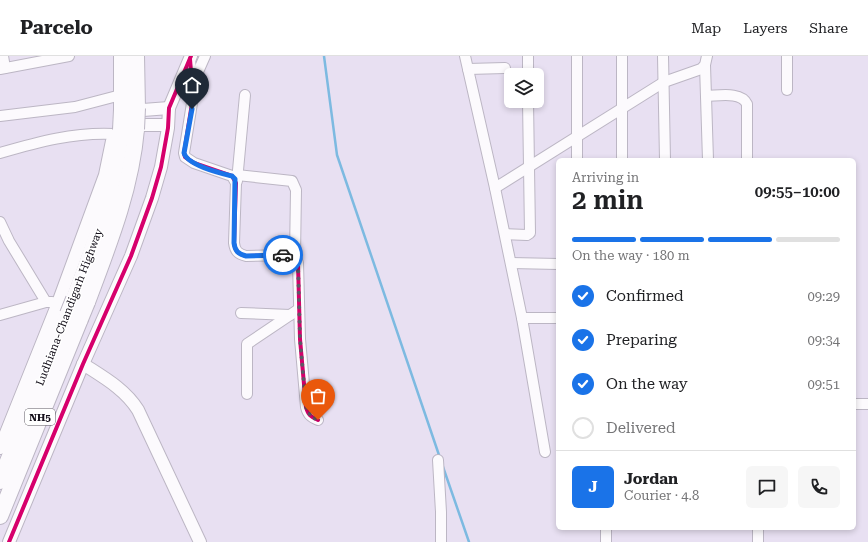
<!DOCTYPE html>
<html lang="en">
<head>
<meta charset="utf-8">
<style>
  :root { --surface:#fff; --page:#f6f6f6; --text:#202124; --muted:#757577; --line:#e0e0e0; --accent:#1a73e8 }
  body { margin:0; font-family:"Roboto Serif",serif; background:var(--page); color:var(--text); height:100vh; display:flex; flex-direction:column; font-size:15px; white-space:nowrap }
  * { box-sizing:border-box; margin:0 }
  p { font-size:13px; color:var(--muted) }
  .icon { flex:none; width:22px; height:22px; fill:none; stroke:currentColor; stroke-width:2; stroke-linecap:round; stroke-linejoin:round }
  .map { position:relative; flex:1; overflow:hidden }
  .drawer { position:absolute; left:556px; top:102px; width:300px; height:372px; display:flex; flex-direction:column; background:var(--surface); border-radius:6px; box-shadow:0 2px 6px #0003 }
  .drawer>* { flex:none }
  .fabs { position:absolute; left:504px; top:12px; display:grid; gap:8px }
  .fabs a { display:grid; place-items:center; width:40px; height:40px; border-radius:6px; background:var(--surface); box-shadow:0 2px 6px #0003; font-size:20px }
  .pin { position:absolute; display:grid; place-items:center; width:34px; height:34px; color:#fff; margin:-41px -17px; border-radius:50% 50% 50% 0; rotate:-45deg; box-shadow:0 0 4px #0007 }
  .pin .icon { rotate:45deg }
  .courier { position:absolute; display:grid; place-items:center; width:40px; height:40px; margin:-20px; border:3px solid #1a73e8; border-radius:50%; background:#fff; color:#222; box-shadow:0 1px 5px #0007 }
  .head em { font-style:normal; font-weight:600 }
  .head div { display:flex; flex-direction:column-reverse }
  .head { display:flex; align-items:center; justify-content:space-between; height:68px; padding:0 16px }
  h1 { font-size:26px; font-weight:600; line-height:30px }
  .bar { display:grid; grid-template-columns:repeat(4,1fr); gap:6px 4px; align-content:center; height:48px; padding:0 16px }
  .bar i { height:5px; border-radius:3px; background:var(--line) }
  .bar .on { background:var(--accent) }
  .bar p { grid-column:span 4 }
  .line { display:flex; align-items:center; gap:10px; padding:0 16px; border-top:1px solid var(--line) }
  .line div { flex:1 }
  .round { display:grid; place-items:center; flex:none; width:42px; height:42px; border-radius:6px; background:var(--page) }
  ol { padding:0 16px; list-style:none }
  li { display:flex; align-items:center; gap:12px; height:44px }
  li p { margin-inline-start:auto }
  li .icon { padding:4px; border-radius:50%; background:var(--accent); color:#fff; stroke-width:4 }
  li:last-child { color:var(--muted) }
  li i { width:22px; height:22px; border:2px solid var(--line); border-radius:50% }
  header { display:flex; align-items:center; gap:24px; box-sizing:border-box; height:56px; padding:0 20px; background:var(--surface); border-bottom:1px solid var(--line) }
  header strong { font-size:19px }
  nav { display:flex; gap:22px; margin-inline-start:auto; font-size:14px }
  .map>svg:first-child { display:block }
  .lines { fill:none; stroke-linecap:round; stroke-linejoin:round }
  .stream { stroke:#7dbae1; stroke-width:2.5 }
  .minor-casing { stroke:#bcb6c4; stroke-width:12 }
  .tertiary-casing { stroke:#bcb6c4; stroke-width:14 }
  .trunk-casing { stroke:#bcb6c4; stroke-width:18 }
  .minor { stroke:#fcfafd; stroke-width:10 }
  .tertiary { stroke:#fcfafd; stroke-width:12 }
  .trunk { stroke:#fcfafd; stroke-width:16 }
  .trunk-bridge-casing { stroke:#bcb6c4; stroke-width:18; stroke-linecap:butt }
  .trunk-bridge { stroke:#fcfafd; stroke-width:16 }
  .cycleway-casing { stroke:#fff; stroke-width:6 }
  .cycleway { stroke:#d6006c; stroke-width:4 }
  .done { stroke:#5e5866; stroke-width:4; stroke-dasharray:0 7.2 }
  .route { stroke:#1a73e8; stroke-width:5 }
  .labels { text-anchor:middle; stroke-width:3; stroke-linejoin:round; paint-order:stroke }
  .shield { fill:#fff; stroke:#5a575f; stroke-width:1 }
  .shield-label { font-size:10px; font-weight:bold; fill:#140f1a }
  .street-label { font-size:11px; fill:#140f1a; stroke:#fff }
</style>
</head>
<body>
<header>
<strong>Parcelo</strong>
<nav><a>Map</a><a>Layers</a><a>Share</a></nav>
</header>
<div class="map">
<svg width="868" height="486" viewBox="0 0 868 486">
  <rect width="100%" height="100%" fill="#e8e0f2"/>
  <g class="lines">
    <g class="stream">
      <path d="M324,0L337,99L440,402"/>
      <path d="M442,408L469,486"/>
    </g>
    <g class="minor-casing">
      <g id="minor">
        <path d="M3,0L5,12"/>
        <path d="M465,0L495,132L664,26L701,13L705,9L707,0"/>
        <path d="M528,0V19"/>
        <path d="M622,0V104"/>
        <path d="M663,0L665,104"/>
        <path d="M787,0V34"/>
        <path d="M190,3L193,41L184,97L185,101L194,107L232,120L236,127L234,187C235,195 238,198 246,200L292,199H295L298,207L300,283L306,351C308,359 311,361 318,364"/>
        <path d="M705,9L708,104"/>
        <path d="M0,13L69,0"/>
        <path d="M468,13L505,12"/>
        <path d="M193,27L205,0"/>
        <path d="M706,40C718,40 741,35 747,48V104"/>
        <path d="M0,60L75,51L117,40"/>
        <path d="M0,97C38,86 74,76 114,78"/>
        <path d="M577,104V0"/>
        <path d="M237,119L292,125L296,134L295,199"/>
        <path d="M237,125L245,39"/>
        <path d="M495,132L522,262L545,396"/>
        <path d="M0,166L9,185L46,246"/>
        <path d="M505,178L527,179L530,177L528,45"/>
        <path d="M511,207L558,208"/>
        <path d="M241,257L290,259"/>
        <path d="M0,259L46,246H52"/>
        <path d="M522,262H558"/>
        <path d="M247,338V288L299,253"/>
        <path d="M854,348H868"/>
        <path d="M438,404L441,456V486"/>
        <path d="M606,486V472"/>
        <path d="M758,486V472"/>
      </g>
    </g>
    <g class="tertiary-casing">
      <g id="tertiary">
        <path d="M130,55L169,52"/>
        <path d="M129,69H168"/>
        <path d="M83,308C103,321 125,333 138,354L200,486"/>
        <path d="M0,392L58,247L105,119L112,85"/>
        <path d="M9,486L83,308L131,200L152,142L161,111L168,72L169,52L191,0"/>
      </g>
    </g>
    <g class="trunk-casing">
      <g id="trunk">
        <path d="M122,0V54"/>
        <path d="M136,0L137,52"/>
        <path d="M74,243C95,188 114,133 121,74"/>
        <path d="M87,246C108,190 131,133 136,73"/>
        <path d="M0,425L68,258"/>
        <path d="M0,460L80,263"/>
      </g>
    </g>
    <use href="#minor" class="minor"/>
    <use href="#tertiary" class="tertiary"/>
    <use href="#trunk" class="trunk"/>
    <g class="trunk-bridge-casing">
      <g id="trunk-bridge">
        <path d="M136,73L137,52"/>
        <path d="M121,74L122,54"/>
        <path d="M68,258L74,243"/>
        <path d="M80,263L87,246"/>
      </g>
    </g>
    <use href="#trunk-bridge" class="trunk-bridge"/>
    <g class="cycleway-casing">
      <g id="cycleway">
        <path d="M190,3L193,41L184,97L185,101L194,107L232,120L236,127L234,187C235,195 238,198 246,200L292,199H295L298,207L300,283L306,351C308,359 311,361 318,364"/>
        <path d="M9,486L83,308L131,200L152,142L161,111L168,72L169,52L191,0"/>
      </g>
    </g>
    <use href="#cycleway" class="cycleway"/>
  </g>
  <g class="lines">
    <path class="done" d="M283,199H295L298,207L300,283L306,351L311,361L318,364"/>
    <path class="route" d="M192,53L184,97C187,109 220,117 232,120L235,123L234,187C235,195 238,198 246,200L283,199"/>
  </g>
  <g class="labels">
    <rect class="shield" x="25" y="353" width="30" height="16" rx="3"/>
    <g class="shield-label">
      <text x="40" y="365">NH5</text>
    </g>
    <g class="street-label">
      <text transform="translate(69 251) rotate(-69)" y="4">Ludhiana-Chandigarh Highway</text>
    </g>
  </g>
</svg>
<div class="fabs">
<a><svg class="icon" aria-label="layers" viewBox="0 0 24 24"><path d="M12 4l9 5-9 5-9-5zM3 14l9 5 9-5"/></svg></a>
</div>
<div class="pin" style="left:318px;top:364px;background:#ea580c"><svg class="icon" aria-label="bag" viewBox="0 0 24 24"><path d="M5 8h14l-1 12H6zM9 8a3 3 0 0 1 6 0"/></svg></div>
<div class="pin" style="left:192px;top:53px;background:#1f2937"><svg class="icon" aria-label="home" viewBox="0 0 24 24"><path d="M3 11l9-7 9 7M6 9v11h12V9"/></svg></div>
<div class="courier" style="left:283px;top:199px"><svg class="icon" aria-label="car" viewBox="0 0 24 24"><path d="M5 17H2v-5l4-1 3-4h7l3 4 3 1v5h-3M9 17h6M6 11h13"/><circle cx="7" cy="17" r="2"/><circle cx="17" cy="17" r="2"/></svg></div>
<section class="drawer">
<div class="head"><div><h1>2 min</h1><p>Arriving in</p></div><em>09:55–10:00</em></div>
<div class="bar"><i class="on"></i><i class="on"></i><i class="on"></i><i></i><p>On the way · 180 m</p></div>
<ol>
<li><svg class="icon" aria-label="check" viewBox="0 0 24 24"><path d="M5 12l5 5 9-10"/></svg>Confirmed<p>09:29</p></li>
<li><svg class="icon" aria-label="check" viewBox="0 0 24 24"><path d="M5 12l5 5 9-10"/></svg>Preparing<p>09:34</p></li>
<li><svg class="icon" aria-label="check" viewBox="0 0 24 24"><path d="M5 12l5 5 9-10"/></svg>On the way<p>09:51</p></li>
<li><i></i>Delivered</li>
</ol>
<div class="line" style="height:72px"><b class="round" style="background:var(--accent);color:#fff">J</b><div><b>Jordan</b><p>Courier · 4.8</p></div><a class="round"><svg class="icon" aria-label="chat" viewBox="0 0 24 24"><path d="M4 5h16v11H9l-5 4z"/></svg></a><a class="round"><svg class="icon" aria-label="phone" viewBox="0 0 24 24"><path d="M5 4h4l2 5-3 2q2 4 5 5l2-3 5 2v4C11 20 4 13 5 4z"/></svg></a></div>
</section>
</div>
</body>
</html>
